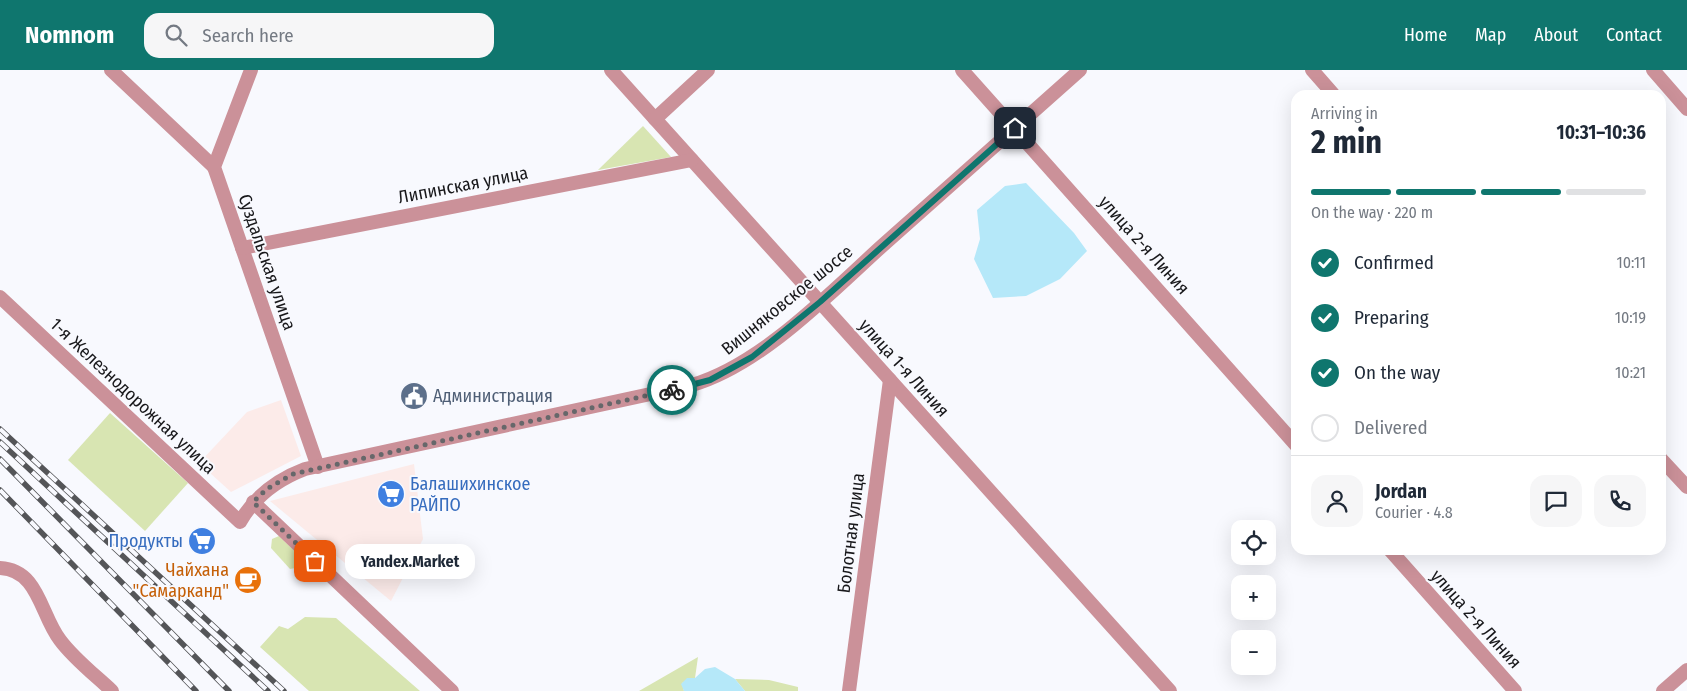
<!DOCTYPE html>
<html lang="en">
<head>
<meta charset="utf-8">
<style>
  :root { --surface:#fff; --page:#f6f6f7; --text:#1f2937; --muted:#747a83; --line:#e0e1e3; --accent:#0f766e }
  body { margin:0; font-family:"Fira Sans Condensed",sans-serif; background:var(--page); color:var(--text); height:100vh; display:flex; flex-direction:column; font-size:19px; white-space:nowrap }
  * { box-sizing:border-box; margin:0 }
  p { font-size:16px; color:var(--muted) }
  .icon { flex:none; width:28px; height:28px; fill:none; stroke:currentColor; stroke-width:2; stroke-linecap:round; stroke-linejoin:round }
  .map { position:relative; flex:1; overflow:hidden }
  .side { position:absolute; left:1291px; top:20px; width:375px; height:465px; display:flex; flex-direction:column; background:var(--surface); border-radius:15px; box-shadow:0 5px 20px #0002 }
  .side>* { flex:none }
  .buttons { position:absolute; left:1231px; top:450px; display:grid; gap:10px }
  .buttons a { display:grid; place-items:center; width:45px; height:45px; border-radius:10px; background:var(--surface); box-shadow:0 5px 20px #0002; font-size:25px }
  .pin { position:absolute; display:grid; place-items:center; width:42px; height:42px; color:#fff; margin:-21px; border-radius:10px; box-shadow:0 2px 8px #0006 }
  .courier { position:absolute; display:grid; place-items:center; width:50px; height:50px; margin:-25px; border:4px solid #0f766e; border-radius:50%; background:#fff; color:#222; box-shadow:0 1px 6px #0007 }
  .bubble { position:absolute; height:35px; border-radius:15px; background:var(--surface); box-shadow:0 5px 20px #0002; font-size:16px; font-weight:700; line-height:35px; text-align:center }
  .summary em { font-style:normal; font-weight:700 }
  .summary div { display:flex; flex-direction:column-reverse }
  .summary { display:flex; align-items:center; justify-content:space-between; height:85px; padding:0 20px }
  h1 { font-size:32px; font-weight:700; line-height:38px }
  .bar { display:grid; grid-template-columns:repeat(4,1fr); gap:8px 5px; align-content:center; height:60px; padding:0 20px }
  .bar i { height:6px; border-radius:4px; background:var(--line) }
  .bar .selected { background:var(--accent) }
  .bar p { grid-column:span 4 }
  .line { display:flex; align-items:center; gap:12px; padding:0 20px; border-top:1px solid var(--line) }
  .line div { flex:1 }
  .round { display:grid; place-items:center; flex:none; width:52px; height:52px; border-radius:15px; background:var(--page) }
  ol { padding:0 20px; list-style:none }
  li { display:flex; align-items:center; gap:15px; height:55px }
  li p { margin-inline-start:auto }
  li .icon { padding:5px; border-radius:50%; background:var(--accent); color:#fff; stroke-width:4 }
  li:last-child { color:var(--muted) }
  li i { width:28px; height:28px; border:2px solid var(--line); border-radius:50% }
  header { display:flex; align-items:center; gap:30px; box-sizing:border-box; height:70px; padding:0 25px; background:var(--accent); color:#fff }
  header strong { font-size:24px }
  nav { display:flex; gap:28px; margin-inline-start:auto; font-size:18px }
  .search { width:350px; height:45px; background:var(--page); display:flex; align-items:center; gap:12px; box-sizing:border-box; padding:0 18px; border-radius:15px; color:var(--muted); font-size:19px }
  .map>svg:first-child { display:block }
  .commercial { fill:#fcebe9 }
  .green { fill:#d8e5b2 }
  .water { fill:#b5e8f9 }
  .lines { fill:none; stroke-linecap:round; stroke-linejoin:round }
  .minor { stroke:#cb9199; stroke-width:14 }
  .rail-casing { stroke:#545558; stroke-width:5.5 }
  .rail { stroke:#f8f9fe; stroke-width:4; stroke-dasharray:11; stroke-linecap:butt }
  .done { stroke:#66676a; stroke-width:5; stroke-dasharray:0 9 }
  .route { stroke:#0f766e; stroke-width:6 }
  .labels { text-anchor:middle; stroke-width:4; stroke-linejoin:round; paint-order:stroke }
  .street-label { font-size:18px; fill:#18181b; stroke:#f8f9fe }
  .service-label { font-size:18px; fill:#4e5e75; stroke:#f8f9fe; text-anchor:start }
  .shop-label { font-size:18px; fill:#366cbe; stroke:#f8f9fe; text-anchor:start }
  .food-label { font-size:18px; fill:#c56008; stroke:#f8f9fe; text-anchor:end }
</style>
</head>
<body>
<header>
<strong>Nomnom</strong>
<div class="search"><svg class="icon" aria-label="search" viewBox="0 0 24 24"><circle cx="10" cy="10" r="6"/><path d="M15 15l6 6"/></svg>Search here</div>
<nav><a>Home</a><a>Map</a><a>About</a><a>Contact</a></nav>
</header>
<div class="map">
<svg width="1687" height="621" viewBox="0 0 1687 621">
  <rect width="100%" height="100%" fill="#f8f9fe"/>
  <g class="commercial">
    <path d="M281,330L301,386L231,422L199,393L247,342Z"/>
    <path d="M414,394L423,469L391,531L270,431Z"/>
  </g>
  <g class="green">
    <path d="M643,56L671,87L598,100Z"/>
    <path d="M110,343L188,413L145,461L68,390Z"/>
    <path d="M279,466L303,489L301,497L290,499L271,478L272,469Z"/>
    <path d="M305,547L336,548L420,621H309L260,577L279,556L288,559Z"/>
    <path d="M698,587L695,608L682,613L684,621H639Z"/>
    <path d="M735,609L769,610L798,617V621H745Z"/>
  </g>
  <g class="water">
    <path d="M1026,113L1074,163L1087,181L1060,209L1026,226L993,228L974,189L980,169L977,140L1005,116Z"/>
    <path d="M715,597L735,609L745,621H684L681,614L687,608H695L705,599Z"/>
  </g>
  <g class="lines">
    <g class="minor">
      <path d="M111,0L214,97"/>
      <path d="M251,0L214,97L318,397"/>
      <path d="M611,0L1170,621"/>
      <path d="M962,0L1296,375"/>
      <path d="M1312,0L1334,25"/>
      <path d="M1653,0L1687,39"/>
      <path d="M655,49L708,0"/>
      <path d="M242,178L692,90"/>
      <path d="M0,227L240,452C255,426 276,410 305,399L692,315C761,295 829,224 882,176C948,117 1014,58 1080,0"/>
      <path d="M1661,389L1687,417"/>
      <path d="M253,432L452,621"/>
      <path d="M1390,480L1515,621"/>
      <path d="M0,498C39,500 40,544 60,570C74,589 95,605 112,621"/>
      <path d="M849,621L890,310"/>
      <path d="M1663,621L1687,600"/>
    </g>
    <g class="rail-casing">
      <g id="rail">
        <path d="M0,359L284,621"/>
        <path d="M0,372L268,621"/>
        <path d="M0,389L229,621"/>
        <path d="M0,420L196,621"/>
      </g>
    </g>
    <use href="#rail" class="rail"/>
  </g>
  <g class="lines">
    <path class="done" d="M315,491L253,432L267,419L293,404L672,320"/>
    <path class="route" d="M672,320L710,310L752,287L820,232L1015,58"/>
  </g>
  <defs>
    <g id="civic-disc" transform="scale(1.4375)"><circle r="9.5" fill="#5c6f8a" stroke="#f8f9fe"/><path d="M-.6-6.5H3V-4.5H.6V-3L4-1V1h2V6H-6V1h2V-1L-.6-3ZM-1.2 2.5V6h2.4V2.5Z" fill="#fff"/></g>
    <g id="supermarket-disc" transform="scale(1.4375)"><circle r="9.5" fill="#3f7fe0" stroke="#f8f9fe"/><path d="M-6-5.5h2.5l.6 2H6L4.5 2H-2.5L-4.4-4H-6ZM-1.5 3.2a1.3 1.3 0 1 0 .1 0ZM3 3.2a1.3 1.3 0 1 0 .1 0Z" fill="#fff"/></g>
    <g id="cafe-disc" transform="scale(1.4375)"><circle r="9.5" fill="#e8710a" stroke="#f8f9fe"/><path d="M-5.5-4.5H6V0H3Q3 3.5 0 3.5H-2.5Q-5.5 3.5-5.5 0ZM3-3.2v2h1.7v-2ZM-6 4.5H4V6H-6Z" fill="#fff"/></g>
  </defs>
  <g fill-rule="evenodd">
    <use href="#civic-disc" x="414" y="326"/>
    <use href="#supermarket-disc" x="391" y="424"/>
    <use href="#supermarket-disc" x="202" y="471"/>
    <use href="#cafe-disc" x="248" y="510"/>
  </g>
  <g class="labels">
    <g class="street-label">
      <text transform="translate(463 115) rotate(-11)" y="6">Липинская улица</text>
      <text transform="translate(1144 175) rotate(48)" y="6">улица 2-я Линия</text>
      <text transform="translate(267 192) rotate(71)" y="6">Суздальская улица</text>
      <text transform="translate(787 230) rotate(-39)" y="6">Вишняковское шоссе</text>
      <text transform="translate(904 298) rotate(48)" y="6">улица 1-я Линия</text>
      <text transform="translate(133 326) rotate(43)" y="6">1-я Железнодорожная улица</text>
      <text transform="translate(851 463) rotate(-83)" y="6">Болотная улица</text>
      <text transform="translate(1476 549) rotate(48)" y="6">улица 2-я Линия</text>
    </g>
    <g class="service-label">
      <text x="433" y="332">Администрация</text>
    </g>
    <g class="shop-label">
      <text x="410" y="420">Балашихинское<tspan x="410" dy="21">РАЙПО</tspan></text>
      <text x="183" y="477" text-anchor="end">Продукты</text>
    </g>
    <g class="food-label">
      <text x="229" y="506">Чайхана<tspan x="229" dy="21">"Самарканд"</tspan></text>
    </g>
  </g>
</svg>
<div class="buttons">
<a><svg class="icon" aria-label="locate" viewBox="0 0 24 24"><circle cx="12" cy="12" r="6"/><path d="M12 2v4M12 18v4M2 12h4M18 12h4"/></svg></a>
<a>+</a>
<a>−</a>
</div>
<div class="pin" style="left:315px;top:491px;background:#ea580c"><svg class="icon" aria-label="bag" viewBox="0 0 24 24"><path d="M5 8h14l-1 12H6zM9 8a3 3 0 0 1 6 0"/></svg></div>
<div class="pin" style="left:1015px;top:58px;background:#1f2937"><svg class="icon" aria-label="home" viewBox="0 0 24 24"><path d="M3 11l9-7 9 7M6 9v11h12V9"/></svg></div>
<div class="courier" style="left:672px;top:320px"><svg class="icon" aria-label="bike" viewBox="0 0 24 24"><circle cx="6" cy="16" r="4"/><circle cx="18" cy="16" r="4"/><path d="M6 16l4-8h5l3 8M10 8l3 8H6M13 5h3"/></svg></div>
<div class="bubble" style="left:345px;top:474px;width:130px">Yandex.Market</div>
<section class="side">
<div class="summary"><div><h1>2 min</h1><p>Arriving in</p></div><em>10:31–10:36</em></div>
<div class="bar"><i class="selected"></i><i class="selected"></i><i class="selected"></i><i></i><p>On the way · 220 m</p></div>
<ol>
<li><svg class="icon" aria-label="check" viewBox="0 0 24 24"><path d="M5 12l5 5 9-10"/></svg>Confirmed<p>10:11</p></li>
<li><svg class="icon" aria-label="check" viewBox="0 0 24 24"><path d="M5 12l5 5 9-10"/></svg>Preparing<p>10:19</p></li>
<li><svg class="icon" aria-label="check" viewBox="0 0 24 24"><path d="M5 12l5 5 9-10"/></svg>On the way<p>10:21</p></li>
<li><i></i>Delivered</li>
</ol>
<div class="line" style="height:90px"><a class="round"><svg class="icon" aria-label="person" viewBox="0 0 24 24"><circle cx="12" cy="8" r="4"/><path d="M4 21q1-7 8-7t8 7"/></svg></a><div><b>Jordan</b><p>Courier · 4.8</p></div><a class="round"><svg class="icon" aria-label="chat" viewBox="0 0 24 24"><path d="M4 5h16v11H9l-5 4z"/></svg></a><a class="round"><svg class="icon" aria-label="phone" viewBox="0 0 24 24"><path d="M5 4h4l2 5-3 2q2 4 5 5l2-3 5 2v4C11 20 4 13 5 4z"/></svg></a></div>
</section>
</div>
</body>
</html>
